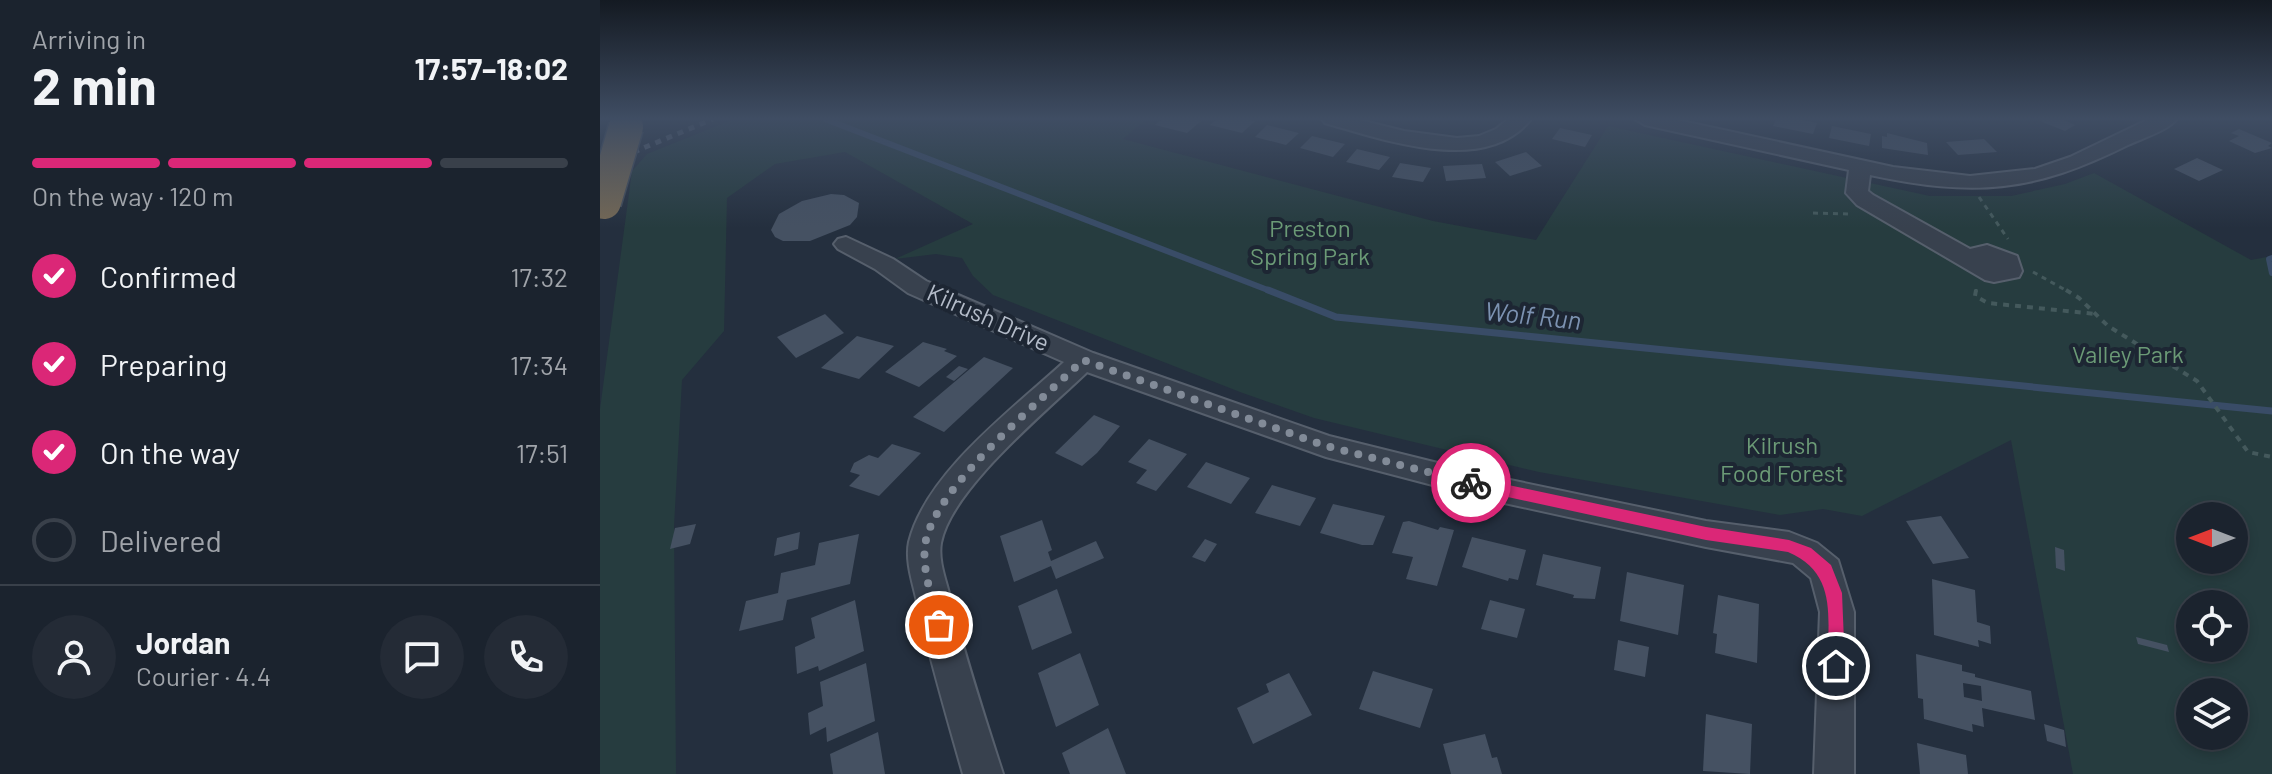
<!DOCTYPE html>
<html lang="en">
<head>
<meta charset="utf-8">
<style>
  :root { --surface:#1b232e; --page:#242b36; --text:#f1f3f6; --muted:#a0a4aa; --line:#39404a; --accent:#db2777 }
  body { margin:0; font-family:Barlow,sans-serif; background:var(--page); color:var(--text); height:100vh; display:flex; flex-direction:column; font-size:30px; white-space:nowrap }
  * { box-sizing:border-box; margin:0 }
  p { font-size:26px; color:var(--muted) }
  .icon { flex:none; width:44px; height:44px; fill:none; stroke:currentColor; stroke-width:2; stroke-linecap:round; stroke-linejoin:round }
  .map { position:relative; flex:1; overflow:hidden }
  .details { display:flex; flex-direction:column; background:var(--surface); width:600px }
  .details>* { flex:none }
  .needle { width:52px; rotate:270deg }
  .fabs { position:absolute; left:1576px; top:502px; display:grid; gap:16px }
  .fabs a { display:grid; place-items:center; width:72px; height:72px; border-radius:50%; background:var(--surface); box-shadow:0 4px 12px #0003,0 0 0 2px var(--line); font-size:40px }
  .pin { position:absolute; display:grid; place-items:center; width:68px; height:68px; color:#fff; margin:-34px; border:4px solid #fff; border-radius:50%; box-shadow:0 2px 8px #0007 }
  .courier { position:absolute; display:grid; place-items:center; width:80px; height:80px; margin:-40px; border:6px solid #db2777; border-radius:50%; background:#fff; color:#222; box-shadow:0 2px 10px #0007 }
  .overview em { font-style:normal; font-weight:700 }
  .overview div { display:flex; flex-direction:column-reverse }
  .overview { display:flex; align-items:center; justify-content:space-between; height:136px; padding:0 32px }
  h1 { font-size:52px; font-weight:700; line-height:60px }
  .bar { display:grid; grid-template-columns:repeat(4,1fr); gap:12px 8px; align-content:center; height:96px; padding:0 32px }
  .bar i { height:10px; border-radius:6px; background:var(--line) }
  .bar .on { background:var(--accent) }
  .bar p { grid-column:span 4 }
  .line { display:flex; align-items:center; gap:20px; padding:0 32px; border-top:2px solid var(--line) }
  .line div { flex:1 }
  .round { display:grid; place-items:center; flex:none; width:84px; height:84px; border-radius:42px; background:var(--page) }
  ol { padding:0 32px; list-style:none }
  li { display:flex; align-items:center; gap:24px; height:88px }
  li p { margin-inline-start:auto }
  li .icon { padding:8px; border-radius:50%; background:var(--accent); color:#fff; stroke-width:4 }
  li:last-child { color:var(--muted) }
  li i { width:44px; height:44px; border:4px solid var(--line); border-radius:50% }
  main { display:flex; flex:1; min-height:0 }
  .map>svg:first-child { display:block }
  .green { fill:#263c3f; fill-rule:evenodd }
  .lines { fill:none; stroke-linecap:round; stroke-linejoin:round }
  .stream-far1 { stroke:#394c67; stroke-width:6 }
  .stream { stroke:#394c67; stroke-width:7 }
  .building { fill:#455162; fill-rule:evenodd }
  .minor-casing { stroke:#565f6c; stroke-width:4 }
  .path-far1 { stroke:#44595c; stroke-width:3; stroke-dasharray:5 5; stroke-linecap:butt }
  .path { stroke:#44595c; stroke-width:4; stroke-dasharray:6 6; stroke-linecap:butt }
  .minor { fill:#38414e; fill-rule:evenodd }
  .rail { stroke:#5a6575; stroke-width:5; stroke-dasharray:6 6; stroke-linecap:butt }
  .highway-bridge-casing { stroke:#434c59; stroke-width:37; stroke-linecap:butt }
  .highway-bridge { stroke:#746855; stroke-width:34 }
  .route { fill:#db2777 }
  .done { stroke:#828b98; stroke-width:8; stroke-dasharray:0 14.4 }
  .labels { text-anchor:middle; stroke-width:8; stroke-linejoin:round; paint-order:stroke }
  .park-label { font-size:24px; fill:#6b9a76; stroke:#1d2633 }
  .street-label { font-size:24px; fill:#b4bcc9; stroke:#1d2633 }
  .water-label { font-size:26px; font-style:italic; fill:#7c92b1; stroke:#1d2633 }
</style>
</head>
<body>
<main>
<section class="details">
<div class="overview"><div><h1>2 min</h1><p>Arriving in</p></div><em>17:57–18:02</em></div>
<div class="bar"><i class="on"></i><i class="on"></i><i class="on"></i><i></i><p>On the way · 120 m</p></div>
<ol>
<li><svg class="icon" aria-label="check" viewBox="0 0 24 24"><path d="M5 12l5 5 9-10"/></svg>Confirmed<p>17:32</p></li>
<li><svg class="icon" aria-label="check" viewBox="0 0 24 24"><path d="M5 12l5 5 9-10"/></svg>Preparing<p>17:34</p></li>
<li><svg class="icon" aria-label="check" viewBox="0 0 24 24"><path d="M5 12l5 5 9-10"/></svg>On the way<p>17:51</p></li>
<li><i></i>Delivered</li>
</ol>
<div class="line" style="height:144px"><a class="round"><svg class="icon" aria-label="person" viewBox="0 0 24 24"><circle cx="12" cy="8" r="4"/><path d="M4 21q1-7 8-7t8 7"/></svg></a><div><b>Jordan</b><p>Courier · 4.4</p></div><a class="round"><svg class="icon" aria-label="chat" viewBox="0 0 24 24"><path d="M4 5h16v11H9l-5 4z"/></svg></a><a class="round"><svg class="icon" aria-label="phone" viewBox="0 0 24 24"><path d="M5 4h4l2 5-3 2q2 4 5 5l2-3 5 2v4C11 20 4 13 5 4z"/></svg></a></div>
</section>
<div class="map">
<svg width="1672" height="774" viewBox="0 0 1672 774">
  <rect width="100%" height="100%" fill="#242f3e"/>
  <path class="green" d="M134,119H546L523,139L833,221L936,240L1008,126L1330,196H1411L1465,184L1494,173L1651,260L1672,256V774H1473L1411,440L1262,516L1223,509L1180,515L939,472L714,418L640,392L393,295L373,276L362,258L336,254L295,259L373,224L245,152L175,164L127,198L124,331L82,380L74,526L76,774H0V409L32,171L47,154ZM1590,516H1634V560H1590ZM1590,604H1634V648H1590ZM1590,692H1634V736H1590Z"/>
  <g class="lines">
    <g class="stream-far1">
      <path d="M225,119L673,292"/>
      <path d="M1672,258L1669,259L1672,273"/>
    </g>
    <path class="stream" d="M668,290L736,317L1672,411"/>
  </g>
  <g class="building">
    <path d="M562,119H595L601,121L587,133L555,125Z"/>
    <path d="M617,119H646L655,121L642,133L610,125Z"/>
    <path d="M1176,119H1198L1217,123L1213,134L1173,126Z"/>
    <path d="M1435,119H1462L1475,125L1465,131Z"/>
    <path d="M667,125L699,133L686,145L655,137Z"/>
    <path d="M1232,126L1271,134L1269,146L1229,138Z"/>
    <path d="M960,128L992,135L985,147L952,139Z"/>
    <path d="M1639,129L1672,143L1668,146L1672,148L1655,153L1629,141L1639,136L1631,133Z"/>
    <path d="M1287,133L1327,143L1328,155L1282,148V136L1287,137Z"/>
    <path d="M712,136L745,144L733,157L700,148Z"/>
    <path d="M1384,139L1397,152L1358,155L1346,142Z"/>
    <path d="M757,149L790,157L779,170L746,162Z"/>
    <path d="M926,152L942,166L910,176L895,162Z"/>
    <path d="M1597,158L1623,170L1599,181L1574,169Z"/>
    <path d="M800,163L831,168L823,182L792,177Z"/>
    <path d="M882,164L886,178L846,181L843,166Z"/>
    <path d="M231,194L244,195L259,203L257,217L250,225L210,241H183L175,237L171,230L179,214L202,201Z"/>
    <path d="M225,314L244,333L196,358L177,337Z"/>
    <path d="M257,336L294,346L259,379L221,368Z"/>
    <path d="M323,342L347,349L344,351L357,356L319,387L285,372Z"/>
    <path d="M384,357L413,368L344,432L313,417Z"/>
    <path d="M359,366L368,369L354,381L346,377Z"/>
    <path d="M494,415L520,426L497,453L482,466L455,453Z"/>
    <path d="M549,439L587,454L556,491L536,483L547,470L528,462Z"/>
    <path d="M292,444L321,453L279,496L249,486L260,475L250,472L254,463L269,455L278,458Z"/>
    <path d="M606,462L650,478L631,504L587,487Z"/>
    <path d="M672,485L716,498L700,526L655,513Z"/>
    <path d="M733,504L785,516L773,545H762L720,533Z"/>
    <path d="M1341,516L1369,558L1333,564L1306,521Z"/>
    <path d="M442,520L452,550L448,552L451,561L496,541L504,558L456,579L451,566L414,582L400,536Z"/>
    <path d="M809,521L838,530L840,527L854,530L837,586L806,579L813,557L792,553L803,522Z"/>
    <path d="M96,524L90,544L70,549L75,528Z"/>
    <path d="M200,532L198,549L174,556L177,538Z"/>
    <path d="M259,534L250,584L187,600L183,620L139,631L146,601L178,593L181,573L215,565L219,543Z"/>
    <path d="M872,537L926,550L918,580L909,578L908,581L862,567Z"/>
    <path d="M605,539L617,544L605,562L592,557Z"/>
    <path d="M1455,547L1464,550L1465,571L1456,568Z"/>
    <path d="M943,554L1001,567L995,599L973,598L974,595L936,585Z"/>
    <path d="M1027,572L1084,585L1078,635L1020,621Z"/>
    <path d="M1332,579L1375,590L1377,622L1390,626L1391,644L1378,640L1379,647L1334,635Z"/>
    <path d="M457,589L472,633L432,650L418,606Z"/>
    <path d="M1118,595L1159,604L1157,663L1115,653L1117,634L1113,633Z"/>
    <path d="M255,600L264,651L219,671L218,666L197,674L195,647L215,638L211,618Z"/>
    <path d="M890,600L925,609L917,638L881,629Z"/>
    <path d="M1536,637L1567,645L1569,652L1538,644Z"/>
    <path d="M1018,640L1049,647L1045,677L1014,670Z"/>
    <path d="M480,653L499,705L456,727L438,673Z"/>
    <path d="M1316,654L1362,665V671L1375,674V677L1431,691L1435,720L1382,708L1384,727L1372,724L1373,732L1324,719L1323,699L1318,698ZM1363,683L1381,686L1382,701L1364,697Z"/>
    <path d="M266,663L275,721L227,742L226,727L210,735L208,713L223,706L220,682Z"/>
    <path d="M773,671L833,689L820,728L759,709Z"/>
    <path d="M689,673L712,715L653,744L637,708L669,692L666,684Z"/>
    <path d="M1106,714L1152,724L1150,774L1103,771Z"/>
    <path d="M1444,724L1464,730L1466,747L1447,741Z"/>
    <path d="M508,728L526,774H470L462,753Z"/>
    <path d="M278,732L285,774H233L230,754Z"/>
    <path d="M885,734L892,758L897,757L902,774H851L843,744Z"/>
    <path d="M1317,743L1366,755L1368,774H1320Z"/>
  </g>
  <g class="lines">
    <g class="minor-casing">
      <g id="minor">
        <path d="M722,119H756L804,131L857,138L879,136L896,129L908,119H931C886,177 782,139 725,123Z"/>
        <path d="M1035,119H1073L1293,167L1370,176L1435,169L1470,157L1549,119H1577C1567,131 1543,138 1528,145C1432,193 1374,197 1270,175L1268,191L1273,195L1370,249L1387,245L1417,256L1422,271L1419,277L1394,282L1385,280L1257,205L1246,193L1249,170L1045,125Z"/>
        <path d="M246,237L293,259L326,281L493,353L729,436L886,475L1106,521L1189,532L1217,543L1238,560L1254,612V774H1214L1220,612L1211,578L1193,563L1106,547L886,499L726,457L487,372C448,410 351,489 341,543C338,561 346,580 350,597C365,657 384,715 403,774H363C347,717 330,660 317,602C313,583 305,561 309,542C326,473 413,409 464,362L308,293L275,269L238,249L234,244L238,239Z"/>
      </g>
    </g>
    <g class="path-far1">
      <path d="M1379,197L1408,239"/>
      <path d="M1213,213L1250,214"/>
      <path d="M1433,272L1469,292"/>
      <path d="M1376,292V289"/>
    </g>
    <g class="path">
      <path d="M1376,290L1375,296L1388,303L1496,314"/>
      <path d="M1466,290L1479,298L1508,326L1597,381L1648,452L1672,457"/>
    </g>
    <use href="#minor" class="minor"/>
    <path class="rail" d="M0,166L113,119"/>
    <g class="highway-bridge-casing">
      <path id="highway-bridge" d="M4,202L26,127"/>
    </g>
    <use href="#highway-bridge" class="highway-bridge"/>
  </g>
  <linearGradient id="sky" x2="0" y2="1"><stop stop-color="#141a22"/><stop offset="0.52" stop-color="#3f4d63"/><stop offset="1" stop-color="#3f4d63" stop-opacity="0"/></linearGradient>
  <rect width="1672" height="228" fill="url(#sky)"/>
  <path class="route" d="M871,477L1106,527L1189,540L1211,548L1231,565L1242,593L1245,666L1242,671L1236,674L1228,666C1227,619 1239,574 1188,552L1106,540L871,489L864,483Z"/>
  <g class="lines">
    <path class="done" d="M339,625C333,600 320,566 326,540C339,483 440,402 483,360L726,446L871,483"/>
  </g>
  <g class="labels">
    <g class="park-label">
      <text x="710" y="237">Preston<tspan x="710" dy="28">Spring Park</tspan></text>
      <text x="1528" y="363">Valley Park</text>
      <text x="1182" y="454">Kilrush<tspan x="1182" dy="28">Food Forest</tspan></text>
    </g>
    <g class="street-label">
      <text transform="translate(388 318) rotate(24)" y="8">Kilrush Drive</text>
    </g>
    <g class="water-label">
      <text transform="translate(933 316) rotate(6)" y="9">Wolf Run</text>
    </g>
  </g>
</svg>
<div class="fabs">
<a><svg class="needle" viewBox="-14 -14 28 28"><path d="M0-13l5 13h-10z" fill="#e53935"/><path d="M0 13l5-13h-10z" fill="#a0a4aa"/></svg></a>
<a><svg class="icon" aria-label="locate" viewBox="0 0 24 24"><circle cx="12" cy="12" r="6"/><path d="M12 2v4M12 18v4M2 12h4M18 12h4"/></svg></a>
<a><svg class="icon" aria-label="layers" viewBox="0 0 24 24"><path d="M12 4l9 5-9 5-9-5zM3 14l9 5 9-5"/></svg></a>
</div>
<div class="pin" style="left:339px;top:625px;background:#ea580c"><svg class="icon" aria-label="bag" viewBox="0 0 24 24"><path d="M5 8h14l-1 12H6zM9 8a3 3 0 0 1 6 0"/></svg></div>
<div class="pin" style="left:1236px;top:666px;background:#1f2937"><svg class="icon" aria-label="home" viewBox="0 0 24 24"><path d="M3 11l9-7 9 7M6 9v11h12V9"/></svg></div>
<div class="courier" style="left:871px;top:483px"><svg class="icon" aria-label="bike" viewBox="0 0 24 24"><circle cx="6" cy="16" r="4"/><circle cx="18" cy="16" r="4"/><path d="M6 16l4-8h5l3 8M10 8l3 8H6M13 5h3"/></svg></div>
</div>
</main>
</body>
</html>
